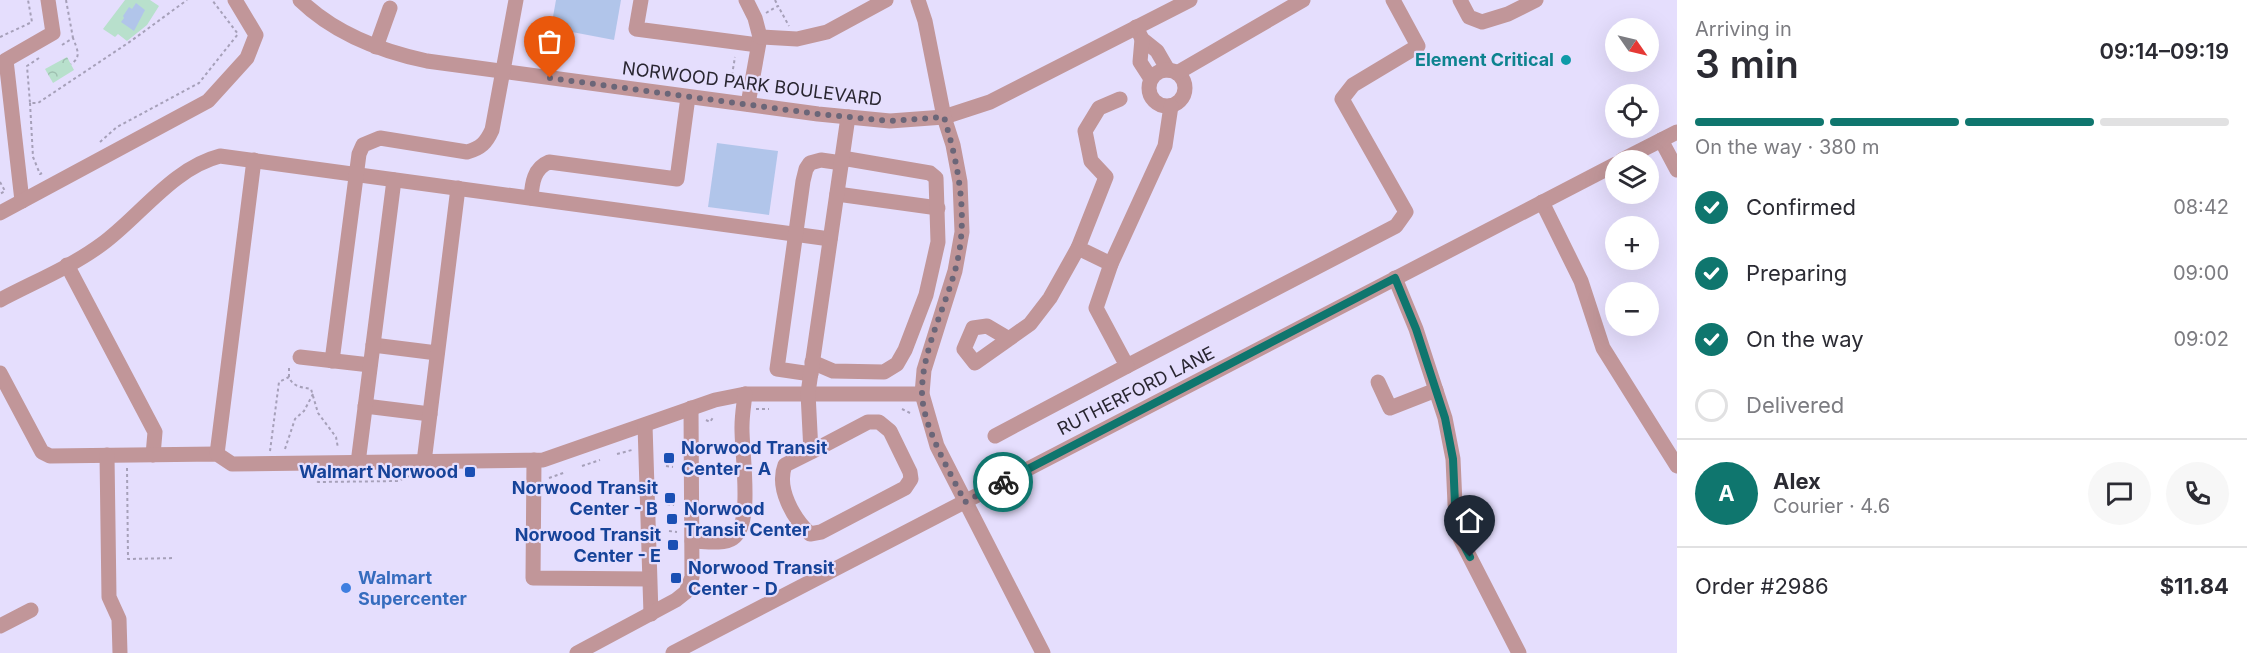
<!DOCTYPE html>
<html lang="en">
<head>
<meta charset="utf-8">
<style>
  :root { --surface:#fff; --page:#f7f7f7; --text:#2b2b33; --muted:#7c7c81; --line:#e1e1e2; --accent:#0f766e }
  body { margin:0; font-family:Inter,sans-serif; background:var(--page); color:var(--text); height:100vh; display:flex; flex-direction:column; font-size:22px; white-space:nowrap }
  * { box-sizing:border-box; margin:0 }
  p { font-size:20px; color:var(--muted) }
  .icon { flex:none; width:33px; height:33px; fill:none; stroke:currentColor; stroke-width:2; stroke-linecap:round; stroke-linejoin:round }
  .map { position:relative; flex:1; overflow:hidden }
  .sheet { display:flex; flex-direction:column; background:var(--surface); width:570px }
  .sheet>* { flex:none }
  .needle { width:39px; rotate:124deg }
  .tools { position:absolute; left:1605px; top:18px; display:grid; gap:12px }
  .tools a { display:grid; place-items:center; width:54px; height:54px; border-radius:50%; background:var(--surface); box-shadow:0 6px 24px #0002; font-size:30px }
  .pin { position:absolute; display:grid; place-items:center; width:51px; height:51px; color:#fff; margin:-62px -26px; border-radius:50% 50% 50% 0; rotate:-45deg; box-shadow:0 0 6px #0007 }
  .pin .icon { rotate:45deg }
  .courier { position:absolute; display:grid; place-items:center; width:60px; height:60px; margin:-30px; border:4px solid #0f766e; border-radius:50%; background:#fff; color:#222; box-shadow:0 2px 8px #0007 }
  .overview em { font-style:normal; font-weight:600 }
  .overview div { display:flex; flex-direction:column-reverse }
  .overview { display:flex; align-items:center; justify-content:space-between; height:102px; padding:0 18px }
  h1 { font-size:39px; font-weight:600; line-height:45px }
  .bar { display:grid; grid-template-columns:repeat(4,1fr); gap:9px 6px; align-content:center; height:72px; padding:0 18px }
  .bar i { height:8px; border-radius:4px; background:var(--line) }
  .bar .current { background:var(--accent) }
  .bar p { grid-column:span 4 }
  .line { display:flex; align-items:center; gap:15px; padding:0 18px; border-top:2px solid var(--line) }
  .line div { flex:1 }
  .round { display:grid; place-items:center; flex:none; width:63px; height:63px; border-radius:32px; background:var(--page) }
  ol { padding:0 18px; list-style:none }
  li { display:flex; align-items:center; gap:18px; height:66px }
  li p { margin-inline-start:auto }
  li .icon { padding:6px; border-radius:50%; background:var(--accent); color:#fff; stroke-width:4 }
  li:last-child { color:var(--muted) }
  li i { width:33px; height:33px; border:3px solid var(--line); border-radius:50% }
  main { display:flex; flex:1; min-height:0 }
  .map>svg:first-child { display:block }
  .green { fill:#b8e0cc }
  .park { fill:url(#park-crowns) }
  .water { fill:#b1c5ea }
  .lines { fill:none; stroke-linecap:round; stroke-linejoin:round }
  .path { stroke:#a6a0b9; stroke-width:2; stroke-dasharray:3 3; stroke-linecap:butt }
  .minor { stroke:#c19699; stroke-width:15 }
  .done { stroke:#6b6678; stroke-width:6; stroke-dasharray:0 10.8 }
  .route { stroke:#0f766e; stroke-width:8 }
  .culture-dot { fill:#0f9aa8; stroke:#e5defd; stroke-width:2 }
  .transit-dot { fill:#1a4fb4; stroke:#e5defd; stroke-width:2 }
  .shop-dot { fill:#3f7fe0; stroke:#e5defd; stroke-width:2 }
  .labels { text-anchor:middle; stroke-width:4.5; stroke-linejoin:round; paint-order:stroke }
  .culture-label { font-size:18px; font-weight:bold; fill:#0d838f; stroke:#e5defd; text-anchor:end }
  .street-label { font-size:18px; fill:#292631; stroke:#e5defd }
  .transit-label { font-size:18px; font-weight:bold; fill:#164399; stroke:#e5defd; text-anchor:start }
  .shop-label { font-size:18px; font-weight:bold; fill:#366cbe; stroke:#e5defd; text-anchor:start }
</style>
</head>
<body>
<main>
<div class="map">
<svg width="1677" height="653" viewBox="0 0 1677 653">
  <defs>
    <pattern id="park-crowns" width="20" height="18" patternUnits="userSpaceOnUse" patternTransform="scale(1.5)"><rect width="20" height="18" fill="#b8e0cc"/><path d="M2 6a3 3 0 1 1 6 0M12 15a3 3 0 1 1 6 0" fill="none" stroke="#9ec0b0"/></pattern>
  </defs>
  <rect width="100%" height="100%" fill="#e5defd"/>
  <path class="green" d="M125,0H150L159,6L147,25L127,41L118,34L115,37L103,29Z"/>
  <path class="park" d="M67,57L74,70L53,83L45,69Z"/>
  <g class="water">
    <path d="M556,0H621L614,40L551,28Z"/>
    <path d="M136,3L145,10L134,31L121,22L124,18L123,16L129,7L132,9Z"/>
    <path d="M717,143L778,151L769,215L708,207Z"/>
  </g>
  <g class="lines">
    <g class="path">
      <path d="M66,0L73,38"/>
      <path d="M775,0L778,6"/>
      <path d="M766,13L778,6L789,26"/>
      <path d="M0,37L32,22L28,0"/>
      <path d="M62,45L73,38C77,49 82,57 71,64"/>
      <path d="M39,58L27,66L30,103H38L131,41L187,0"/>
      <path d="M731,81L735,57"/>
      <path d="M30,103L33,157L40,174L42,173"/>
      <path d="M100,142L117,127L199,83L238,34L212,0"/>
      <path d="M0,182L5,191L0,194"/>
      <path d="M289,377V365"/>
      <path d="M756,409H769"/>
      <path d="M902,409L910,413"/>
      <path d="M706,420L710,422L714,416"/>
      <path d="M285,449L295,419L304,411L313,394"/>
      <path d="M270,451L279,382L289,377C293,387 301,387 311,389L318,413L336,437L338,448"/>
      <path d="M617,454L632,450"/>
      <path d="M582,466L600,460"/>
      <path d="M666,466L673,467"/>
      <path d="M127,468L128,559L175,558"/>
      <path d="M313,477L318,482L398,481L409,476"/>
      <path d="M549,478L566,472"/>
      <path d="M667,504L674,505"/>
      <path d="M669,531L677,532"/>
    </g>
    <g class="minor">
      <path d="M300,0C335,34 380,51 427,61L818,114L890,121L944,117L990,102L1190,0"/>
      <path d="M641,0L636,29L758,45"/>
      <path d="M746,0L755,18L760,37L748,104"/>
      <path d="M918,0L925,21L944,117L953,145L960,182L962,232L955,271L924,370L922,394L937,446L1043,653"/>
      <path d="M1460,0L1469,17L1482,22L1508,14L1536,0"/>
      <path d="M1136,27L1142,39L1157,51L1168,70"/>
      <path d="M760,37L797,39L827,32L886,0"/>
      <path d="M1142,39L1140,62L1151,79"/>
      <path d="M376,47L390,8"/>
      <circle cx="1167" cy="88" r="18"/>
      <path d="M1177,73L1303,0"/>
      <path d="M1661,140L1677,170"/>
      <path d="M1622,160L1677,132"/>
      <path d="M837,194L938,208"/>
      <path d="M531,198C532,183 534,168 549,162L677,179L688,97"/>
      <path d="M22,201L6,60L53,33L48,0"/>
      <path d="M1542,202L1581,281L1603,348L1677,466"/>
      <path d="M0,213L208,101L247,58L256,35L235,0"/>
      <path d="M1111,264L1078,248L1106,177L1091,161L1085,131L1099,108L1120,99"/>
      <path d="M67,265L155,432L153,455"/>
      <path d="M1395,278L1416,329L1445,418L1453,459L1455,504L1460,538L1519,653"/>
      <path d="M0,300C34,282 71,267 102,244C140,216 173,168 220,156L830,239"/>
      <path d="M1009,339L987,326L973,328L964,349L975,363L1030,324L1050,298L1078,248"/>
      <path d="M373,345L437,353"/>
      <path d="M300,357L370,365"/>
      <path d="M332,361L359,154L363,145L380,138L467,152C481,148 486,143 492,130L516,0"/>
      <path d="M812,362L833,371L884,372L897,364L905,350L926,295L938,242L936,178L930,173L842,158"/>
      <path d="M1127,366L1396,226L1406,212L1342,99L1353,85L1418,46L1393,0"/>
      <path d="M0,373L42,452L50,456L217,454L232,464L543,460L715,400L745,394H922"/>
      <path d="M811,374L777,369L803,181L806,169L810,163L821,160L842,163"/>
      <path d="M1378,382L1390,408L1436,390"/>
      <path d="M365,406L430,414"/>
      <path d="M645,425L651,614"/>
      <path d="M995,436L1127,366L1096,308L1111,264L1165,146L1171,106"/>
      <path d="M811,452L785,465C776,488 793,518 810,534L821,532L905,488L911,479L910,472L890,431L879,422H868L811,452L808,393L848,117"/>
      <path d="M217,454L254,160"/>
      <path d="M107,455L109,597L119,619L120,653"/>
      <path d="M534,460L533,578L649,579"/>
      <path d="M424,462L458,188"/>
      <path d="M358,463L394,180"/>
      <path d="M692,541C703,541 723,545 733,538C754,524 741,450 742,426C742,415 744,404 745,394"/>
      <path d="M0,626L31,610"/>
      <path d="M577,653L676,600L686,592L692,577L691,408"/>
      <path d="M673,653L1616,164"/>
    </g>
  </g>
  <g class="lines">
    <path class="done" d="M550,78L818,114L890,121L944,117C959,167 970,222 954,274C943,312 922,352 922,392C922,426 950,472 965,502L1003,482"/>
    <path class="route" d="M1003,482L1395,278L1416,329L1445,418L1453,459L1455,504L1460,538L1470,557"/>
  </g>
  <circle class="culture-dot" cx="1566" cy="60" r="6"/>
  <g class="transit-dot">
    <rect x="663" y="452" width="12" height="12" rx="3"/>
    <rect x="464" y="466" width="12" height="12" rx="3"/>
    <rect x="664" y="492" width="12" height="12" rx="3"/>
    <rect x="666" y="513" width="12" height="12" rx="3"/>
    <rect x="667" y="539" width="12" height="12" rx="3"/>
    <rect x="670" y="572" width="12" height="12" rx="3"/>
  </g>
  <circle class="shop-dot" cx="346" cy="588" r="6"/>
  <g class="labels">
    <g class="culture-label">
      <text x="1554" y="66">Element Critical</text>
    </g>
    <g class="street-label">
      <text transform="translate(752 84) rotate(7)" y="6">NORWOOD PARK BOULEVARD</text>
      <text transform="translate(1136 391) rotate(-27)" y="6">RUTHERFORD LANE</text>
    </g>
    <g class="transit-label">
      <text x="681" y="454">Norwood Transit<tspan x="681" dy="21">Center - A</tspan></text>
      <text x="458" y="478" text-anchor="end">Walmart Norwood</text>
      <text x="658" y="494" text-anchor="end">Norwood Transit<tspan x="658" dy="21">Center - B</tspan></text>
      <text x="684" y="515">Norwood<tspan x="684" dy="21">Transit Center</tspan></text>
      <text x="661" y="541" text-anchor="end">Norwood Transit<tspan x="661" dy="21">Center - E</tspan></text>
      <text x="688" y="574">Norwood Transit<tspan x="688" dy="21">Center - D</tspan></text>
    </g>
    <g class="shop-label">
      <text x="358" y="584">Walmart<tspan x="358" dy="21">Supercenter</tspan></text>
    </g>
  </g>
</svg>
<div class="tools">
<a><svg class="needle" viewBox="-14 -14 28 28"><path d="M0-13l5 13h-10z" fill="#e53935"/><path d="M0 13l5-13h-10z" fill="#7c7c81"/></svg></a>
<a><svg class="icon" aria-label="locate" viewBox="0 0 24 24"><circle cx="12" cy="12" r="6"/><path d="M12 2v4M12 18v4M2 12h4M18 12h4"/></svg></a>
<a><svg class="icon" aria-label="layers" viewBox="0 0 24 24"><path d="M12 4l9 5-9 5-9-5zM3 14l9 5 9-5"/></svg></a>
<a>+</a>
<a>−</a>
</div>
<div class="pin" style="left:550px;top:78px;background:#ea580c"><svg class="icon" aria-label="bag" viewBox="0 0 24 24"><path d="M5 8h14l-1 12H6zM9 8a3 3 0 0 1 6 0"/></svg></div>
<div class="pin" style="left:1470px;top:557px;background:#1f2937"><svg class="icon" aria-label="home" viewBox="0 0 24 24"><path d="M3 11l9-7 9 7M6 9v11h12V9"/></svg></div>
<div class="courier" style="left:1003px;top:482px"><svg class="icon" aria-label="bike" viewBox="0 0 24 24"><circle cx="6" cy="16" r="4"/><circle cx="18" cy="16" r="4"/><path d="M6 16l4-8h5l3 8M10 8l3 8H6M13 5h3"/></svg></div>
</div>
<section class="sheet">
<div class="overview"><div><h1>3 min</h1><p>Arriving in</p></div><em>09:14–09:19</em></div>
<div class="bar"><i class="current"></i><i class="current"></i><i class="current"></i><i></i><p>On the way · 380 m</p></div>
<ol>
<li><svg class="icon" aria-label="check" viewBox="0 0 24 24"><path d="M5 12l5 5 9-10"/></svg>Confirmed<p>08:42</p></li>
<li><svg class="icon" aria-label="check" viewBox="0 0 24 24"><path d="M5 12l5 5 9-10"/></svg>Preparing<p>09:00</p></li>
<li><svg class="icon" aria-label="check" viewBox="0 0 24 24"><path d="M5 12l5 5 9-10"/></svg>On the way<p>09:02</p></li>
<li><i></i>Delivered</li>
</ol>
<div class="line" style="height:108px"><b class="round" style="background:var(--accent);color:#fff">A</b><div><b>Alex</b><p>Courier · 4.6</p></div><a class="round"><svg class="icon" aria-label="chat" viewBox="0 0 24 24"><path d="M4 5h16v11H9l-5 4z"/></svg></a><a class="round"><svg class="icon" aria-label="phone" viewBox="0 0 24 24"><path d="M5 4h4l2 5-3 2q2 4 5 5l2-3 5 2v4C11 20 4 13 5 4z"/></svg></a></div>
<div class="line" style="height:78px"><div>Order #2986</div><b>$11.84</b></div>
</section>
</main>
</body>
</html>
